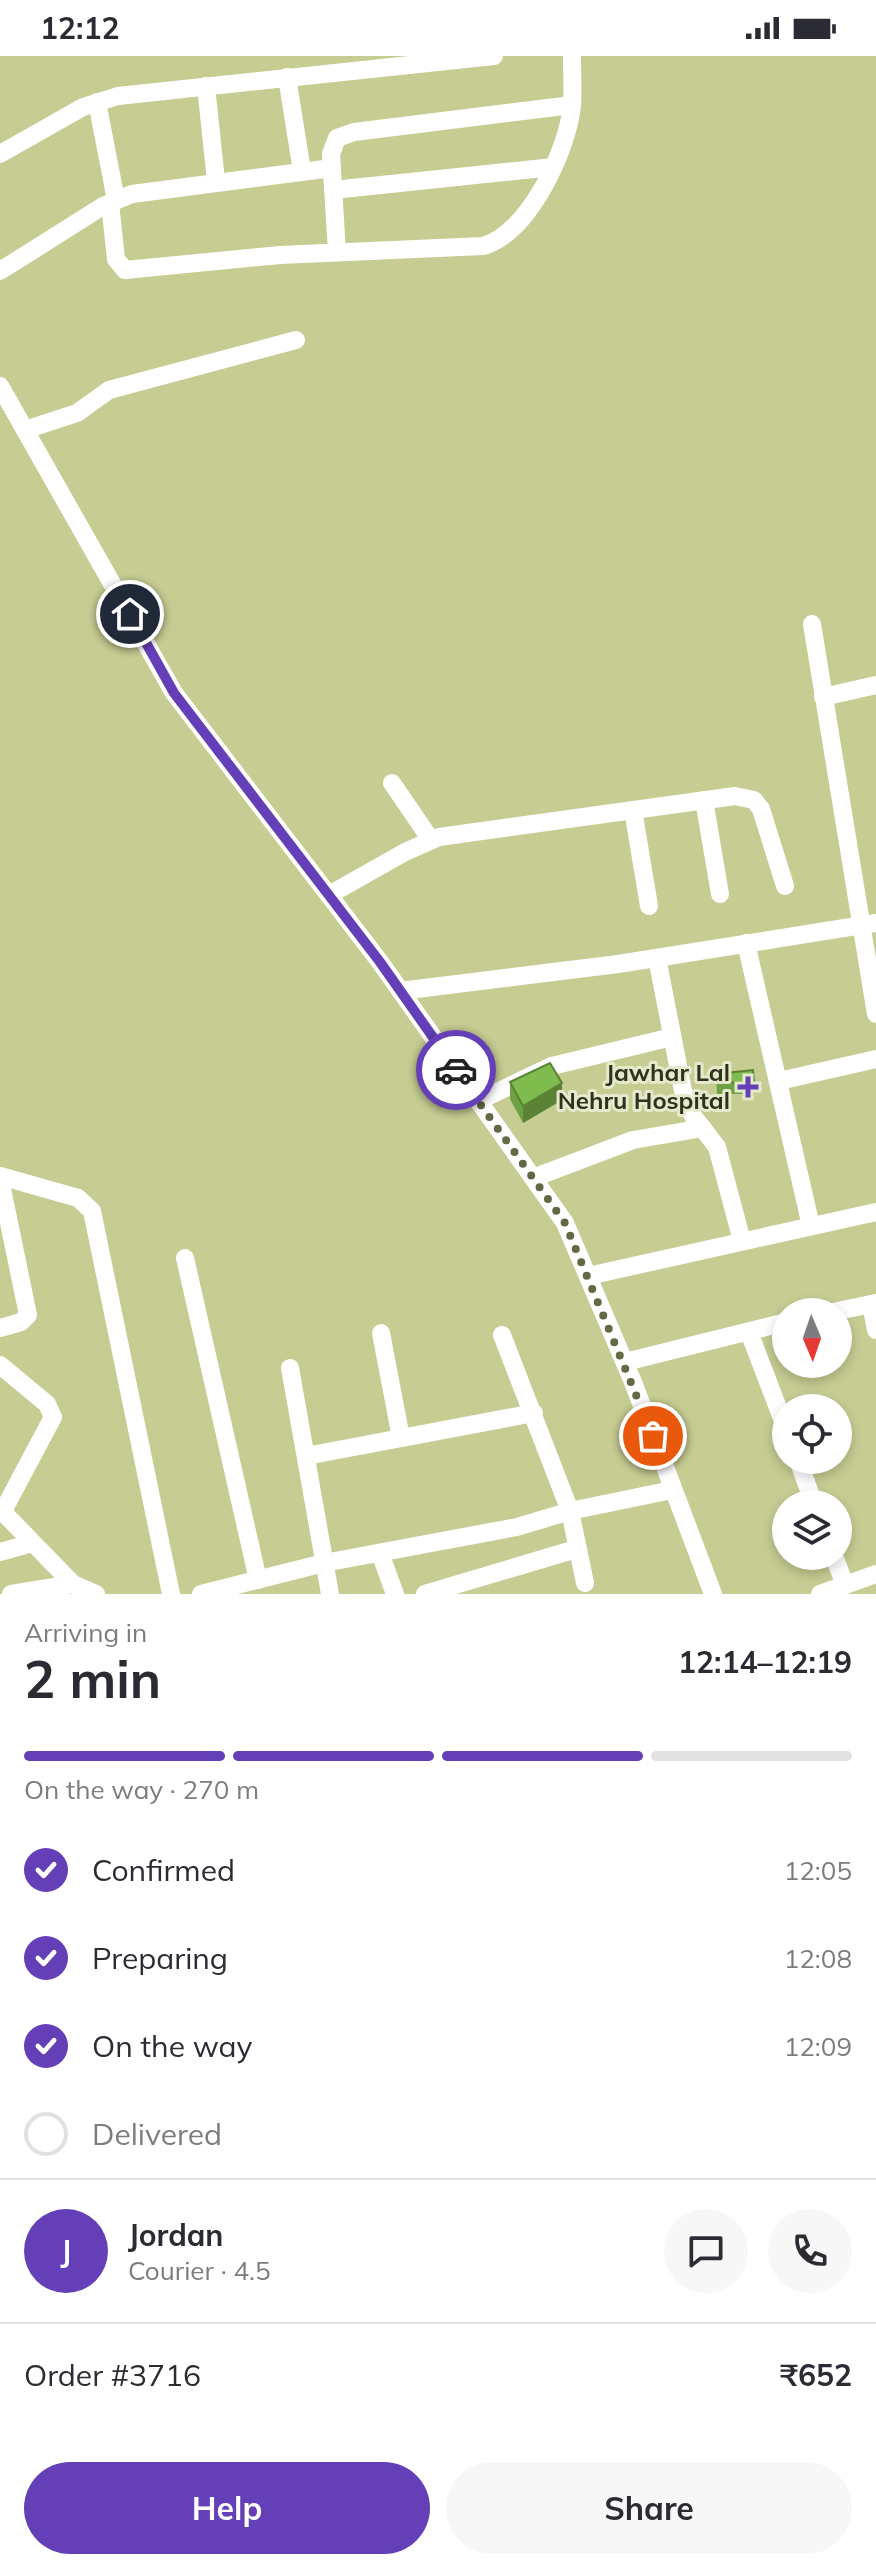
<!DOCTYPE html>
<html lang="en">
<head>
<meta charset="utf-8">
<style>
  :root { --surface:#fff; --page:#f7f7f7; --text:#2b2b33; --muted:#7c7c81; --line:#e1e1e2; --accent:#643fb7 }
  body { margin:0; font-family:Mulish,sans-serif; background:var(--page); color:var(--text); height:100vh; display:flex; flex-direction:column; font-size:30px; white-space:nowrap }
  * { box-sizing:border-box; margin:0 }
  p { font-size:26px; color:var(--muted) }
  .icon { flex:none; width:44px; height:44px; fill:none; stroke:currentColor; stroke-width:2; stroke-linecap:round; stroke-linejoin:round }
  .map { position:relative; height:1538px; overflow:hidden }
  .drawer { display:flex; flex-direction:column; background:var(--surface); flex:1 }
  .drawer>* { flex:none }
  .needle { width:52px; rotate:178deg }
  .controls { position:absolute; left:772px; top:1242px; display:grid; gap:16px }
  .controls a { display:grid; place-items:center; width:80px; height:80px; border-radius:50%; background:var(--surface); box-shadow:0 4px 12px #0003; font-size:40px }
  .pin { position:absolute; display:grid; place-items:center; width:68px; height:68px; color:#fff; margin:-34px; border:4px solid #fff; border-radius:50%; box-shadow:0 2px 8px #0007 }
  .courier { position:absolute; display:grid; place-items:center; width:80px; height:80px; margin:-40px; border:6px solid #643fb7; border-radius:50%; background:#fff; color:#222; box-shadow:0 2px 10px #0007 }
  .summary em { font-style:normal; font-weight:700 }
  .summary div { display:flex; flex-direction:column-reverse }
  .summary { display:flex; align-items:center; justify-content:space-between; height:136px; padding:0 24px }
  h1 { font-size:52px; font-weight:700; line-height:60px }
  .bar { display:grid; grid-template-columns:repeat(4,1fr); gap:12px 8px; align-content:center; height:96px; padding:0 24px }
  .bar i { height:10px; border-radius:6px; background:var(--line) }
  .bar .selected { background:var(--accent) }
  .bar p { grid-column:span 4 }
  .line { display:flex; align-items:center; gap:20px; padding:0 24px; border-top:2px solid var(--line) }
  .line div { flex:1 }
  .round { display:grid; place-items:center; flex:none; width:84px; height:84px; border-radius:42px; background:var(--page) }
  ol { padding:0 24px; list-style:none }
  li { display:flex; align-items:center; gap:24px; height:88px }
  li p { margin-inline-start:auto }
  li .icon { padding:8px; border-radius:50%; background:var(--accent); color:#fff; stroke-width:4 }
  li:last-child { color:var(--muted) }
  li i { width:44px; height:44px; border:4px solid var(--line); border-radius:50% }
  .cta { display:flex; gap:16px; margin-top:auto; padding:16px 24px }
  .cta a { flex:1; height:92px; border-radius:48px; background:var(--accent); color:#fff; font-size:32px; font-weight:700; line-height:92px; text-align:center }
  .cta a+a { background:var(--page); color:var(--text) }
  .status { display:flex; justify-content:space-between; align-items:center; height:56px; padding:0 40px; background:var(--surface); direction:ltr }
  .status svg { height:22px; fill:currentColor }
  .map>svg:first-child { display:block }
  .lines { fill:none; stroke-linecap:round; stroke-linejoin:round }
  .minor { stroke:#fff; stroke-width:18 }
  .wall { fill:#6ea142 }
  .shaded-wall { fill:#5a8336 }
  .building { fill:#80bb4d; stroke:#5a8336; stroke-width:2 }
  .done { stroke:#646845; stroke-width:8; stroke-dasharray:0 14.4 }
  .route { stroke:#643fb7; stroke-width:10 }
  .poi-dot { fill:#643fb7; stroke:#e6eacd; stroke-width:3 }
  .labels { text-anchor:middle; stroke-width:6; stroke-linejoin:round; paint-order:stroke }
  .poi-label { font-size:24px; font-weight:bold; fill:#30321b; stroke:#e6eacd; text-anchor:end }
</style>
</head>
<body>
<div class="status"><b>12:12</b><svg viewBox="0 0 49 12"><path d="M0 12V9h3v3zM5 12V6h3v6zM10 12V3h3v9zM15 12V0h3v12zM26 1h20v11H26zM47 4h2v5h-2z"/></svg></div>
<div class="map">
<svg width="876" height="1538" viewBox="0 0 876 1538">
  <rect width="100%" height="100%" fill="#c6cc92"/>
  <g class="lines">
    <g class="minor">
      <path d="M287,21L302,115"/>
      <path d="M206,30L216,125"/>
      <path d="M97,46L116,144"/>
      <path d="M0,98L83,51L118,40L494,0"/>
      <path d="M333,134L553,111"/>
      <path d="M110,147L116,203L125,214L280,199L483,190C529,177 567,95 572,50C573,34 572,16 572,0"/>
      <path d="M337,196L331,98L337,82L354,76L572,49"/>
      <path d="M0,215L103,150L132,138L332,112"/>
      <path d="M0,330L174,637L380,906L565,1167L633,1326L713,1538"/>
      <path d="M25,374L77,357L109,334L296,284"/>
      <path d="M812,568L876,958"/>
      <path d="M823,641L876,629"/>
      <path d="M392,727L431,784"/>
      <path d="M704,744L720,838"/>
      <path d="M633,754L649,850"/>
      <path d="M329,839L405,796L439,781L735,740L754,744L761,753L785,830"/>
      <path d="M746,887L811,1170"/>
      <path d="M657,902L683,1035L693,1060L717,1091L742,1185"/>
      <path d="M400,935L618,908L876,867"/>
      <path d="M779,1025L876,1003"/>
      <path d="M478,1045L552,1010L672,981"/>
      <path d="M0,1120L78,1142L92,1155L171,1538"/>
      <path d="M533,1122L633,1084L703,1072"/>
      <path d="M0,1123L28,1259L21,1266L0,1272"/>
      <path d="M185,1202L258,1524"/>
      <path d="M588,1220L876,1156"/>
      <path d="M871,1248L876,1274"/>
      <path d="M833,1256L876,1247"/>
      <path d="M749,1276L786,1373"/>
      <path d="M381,1277L401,1382"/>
      <path d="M502,1279L570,1455L585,1527"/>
      <path d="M625,1306L786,1266"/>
      <path d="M0,1309L47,1348L53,1361L3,1455"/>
      <path d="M290,1312L330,1538"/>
      <path d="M306,1400L534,1357"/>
      <path d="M798,1404L814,1448"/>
      <path d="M0,1453L73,1528L96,1538"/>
      <path d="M0,1496L32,1487"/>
      <path d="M380,1497L395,1538"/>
      <path d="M834,1500L845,1529"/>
      <path d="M11,1538L73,1528"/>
      <path d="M201,1538L324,1507L517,1471L570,1455L672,1434"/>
      <path d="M425,1538L576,1493"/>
      <path d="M820,1538L876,1518"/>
    </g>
  </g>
  <g class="wall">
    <path d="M716,1018L754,1027V1038H717Z"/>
    <path d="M510,1026L562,1044L523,1067L510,1043Z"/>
  </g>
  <path class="shaded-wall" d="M562,1027V1044L523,1067V1050Z"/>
  <g class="building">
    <path d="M550,1007L562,1027L523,1050L510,1026Z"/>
    <path d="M753,1014L754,1027L717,1026L716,1018Z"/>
  </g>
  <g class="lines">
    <path class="done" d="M456,1014L565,1167L653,1380"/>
    <path class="route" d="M130,558L174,637L380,906L456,1014"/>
  </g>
  <path class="poi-dot" d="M744 1019h8v8h8v8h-8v8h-8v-8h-8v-8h8z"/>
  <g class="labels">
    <g class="poi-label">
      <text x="730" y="1025">Jawhar Lal<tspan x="730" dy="28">Nehru Hospital</tspan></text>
    </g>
  </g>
</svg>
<div class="controls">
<a><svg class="needle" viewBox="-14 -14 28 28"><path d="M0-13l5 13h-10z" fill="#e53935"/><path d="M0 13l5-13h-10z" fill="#7c7c81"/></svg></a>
<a><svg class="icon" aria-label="locate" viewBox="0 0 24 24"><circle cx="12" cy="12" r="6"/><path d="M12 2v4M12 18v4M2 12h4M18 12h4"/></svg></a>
<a><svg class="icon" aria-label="layers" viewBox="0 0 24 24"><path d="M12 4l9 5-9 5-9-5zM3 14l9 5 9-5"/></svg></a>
</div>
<div class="pin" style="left:653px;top:1380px;background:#ea580c"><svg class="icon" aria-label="bag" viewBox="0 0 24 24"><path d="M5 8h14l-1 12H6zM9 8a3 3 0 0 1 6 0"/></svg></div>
<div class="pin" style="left:130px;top:558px;background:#1f2937"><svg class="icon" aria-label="home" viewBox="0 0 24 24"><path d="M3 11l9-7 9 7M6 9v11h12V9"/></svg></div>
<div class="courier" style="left:456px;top:1014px"><svg class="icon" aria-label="car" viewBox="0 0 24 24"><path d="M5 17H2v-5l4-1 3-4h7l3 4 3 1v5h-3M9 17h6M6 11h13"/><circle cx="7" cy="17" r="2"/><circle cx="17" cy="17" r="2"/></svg></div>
</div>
<section class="drawer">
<div class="summary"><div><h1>2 min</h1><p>Arriving in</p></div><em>12:14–12:19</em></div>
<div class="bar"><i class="selected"></i><i class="selected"></i><i class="selected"></i><i></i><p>On the way · 270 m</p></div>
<ol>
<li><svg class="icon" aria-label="check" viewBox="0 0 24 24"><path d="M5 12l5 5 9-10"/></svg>Confirmed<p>12:05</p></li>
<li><svg class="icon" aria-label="check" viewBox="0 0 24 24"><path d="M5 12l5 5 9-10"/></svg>Preparing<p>12:08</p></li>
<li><svg class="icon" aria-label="check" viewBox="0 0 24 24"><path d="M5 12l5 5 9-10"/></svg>On the way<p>12:09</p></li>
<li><i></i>Delivered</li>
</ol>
<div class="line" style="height:144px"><b class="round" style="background:var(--accent);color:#fff">J</b><div><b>Jordan</b><p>Courier · 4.5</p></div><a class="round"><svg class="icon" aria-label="chat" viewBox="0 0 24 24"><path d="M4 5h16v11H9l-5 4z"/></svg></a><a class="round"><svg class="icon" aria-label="phone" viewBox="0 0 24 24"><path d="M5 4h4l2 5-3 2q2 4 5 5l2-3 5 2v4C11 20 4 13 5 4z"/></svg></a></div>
<div class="line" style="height:104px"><div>Order #3716</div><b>₹652</b></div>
<div class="cta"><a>Help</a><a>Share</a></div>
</section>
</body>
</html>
